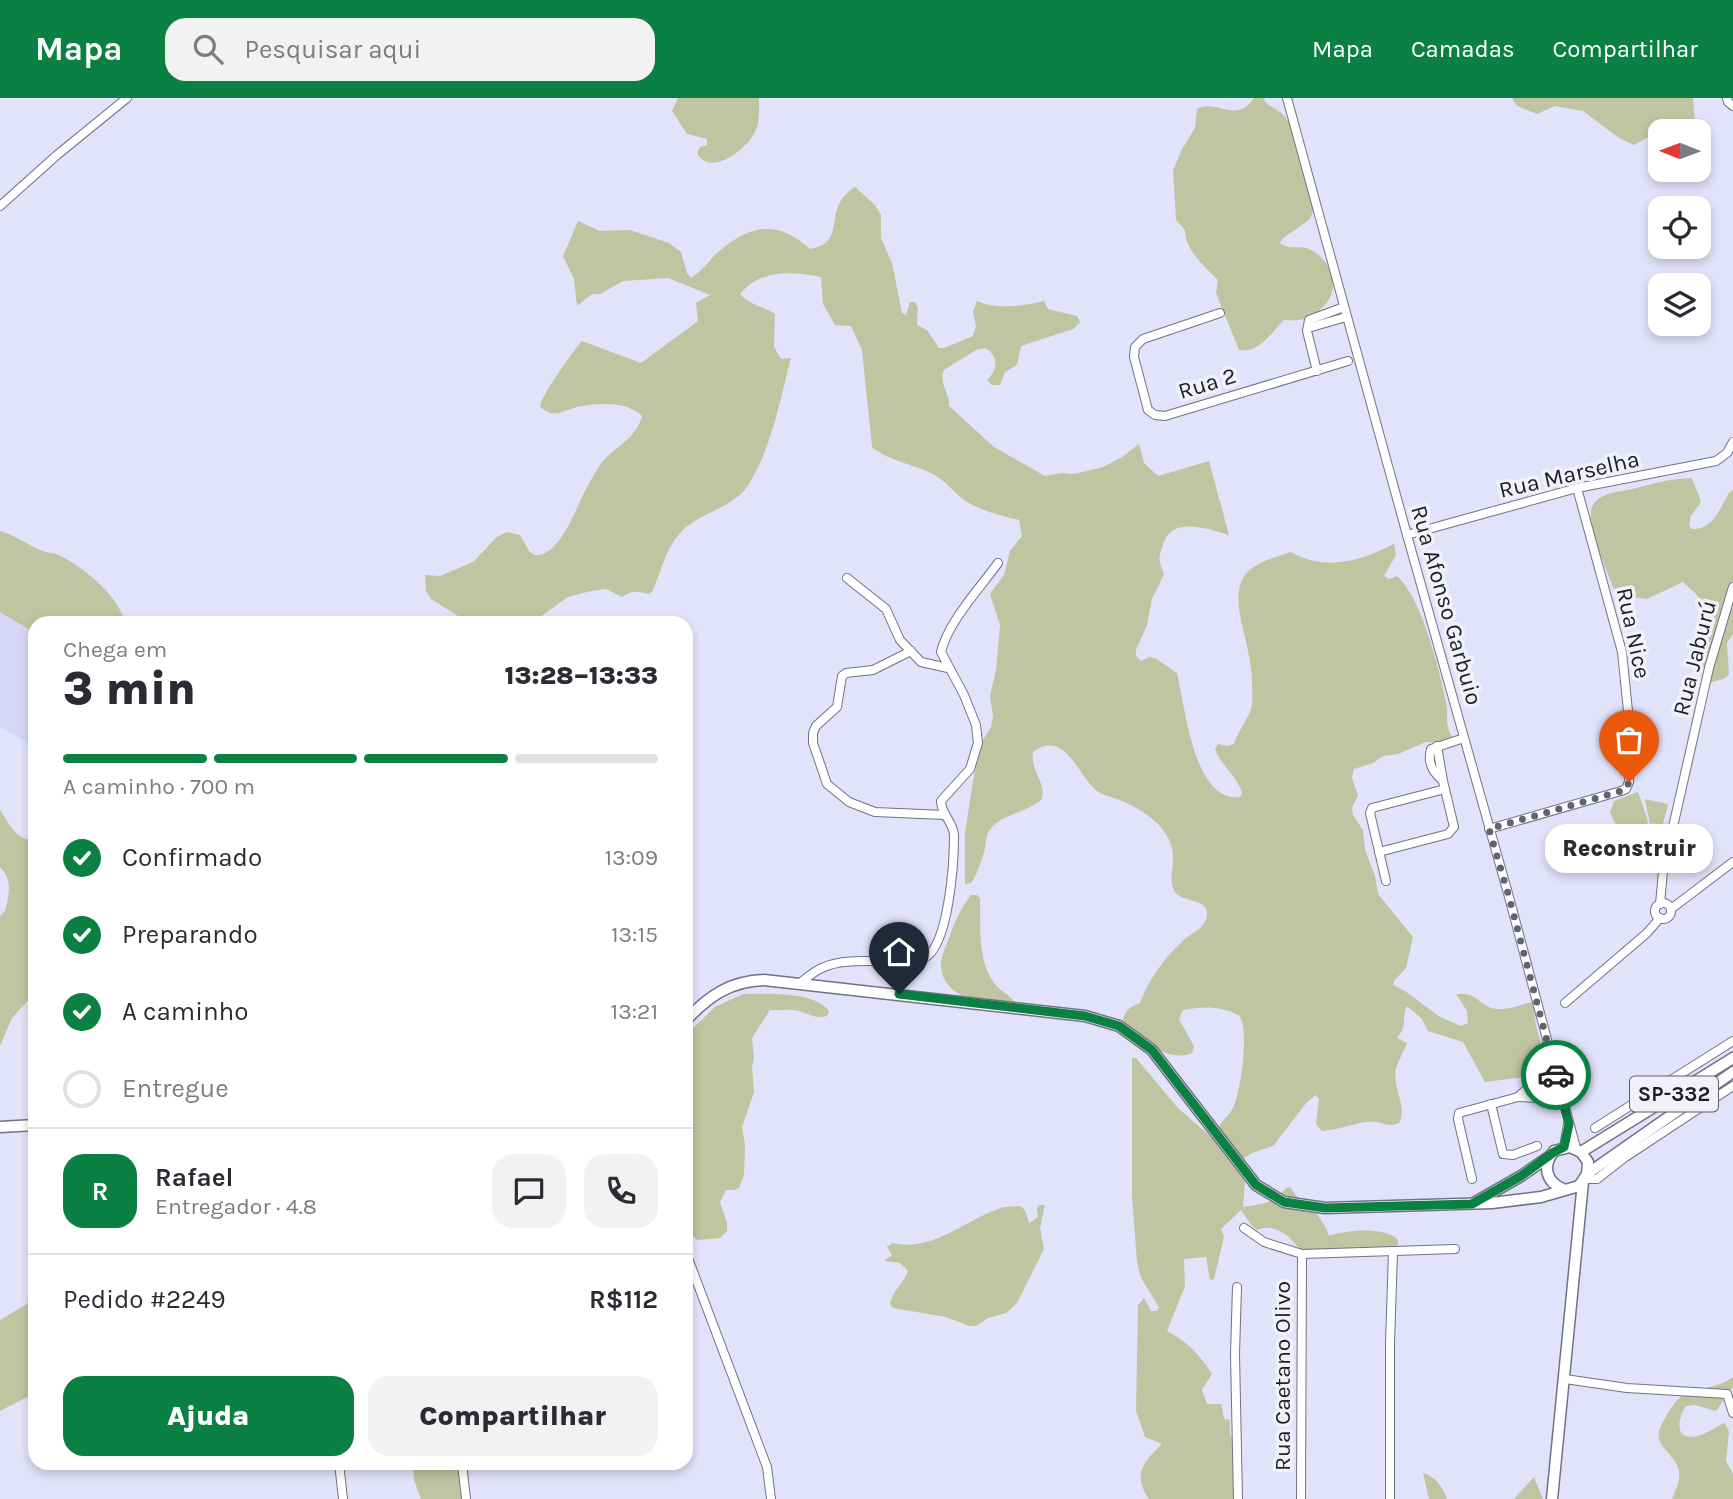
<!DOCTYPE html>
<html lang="pt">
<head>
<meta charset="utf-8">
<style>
  :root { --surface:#fff; --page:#f2f2f3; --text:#2b2b33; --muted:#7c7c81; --line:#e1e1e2; --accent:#0b8043 }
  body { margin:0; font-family:Karla,sans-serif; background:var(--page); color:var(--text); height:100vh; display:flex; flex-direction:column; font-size:26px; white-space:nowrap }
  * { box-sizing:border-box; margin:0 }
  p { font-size:23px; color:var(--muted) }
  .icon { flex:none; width:38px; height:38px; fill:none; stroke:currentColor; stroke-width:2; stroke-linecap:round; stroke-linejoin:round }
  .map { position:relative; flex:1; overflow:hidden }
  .side { position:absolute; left:28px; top:518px; width:665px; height:854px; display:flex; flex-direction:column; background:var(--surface); border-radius:21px; box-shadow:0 4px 10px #0003 }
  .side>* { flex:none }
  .needle { width:46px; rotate:271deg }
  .tools { position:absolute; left:1648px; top:21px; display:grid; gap:14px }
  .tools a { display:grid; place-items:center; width:63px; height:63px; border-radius:14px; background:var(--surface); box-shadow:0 4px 10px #0003; font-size:35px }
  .pin { position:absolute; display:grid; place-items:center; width:60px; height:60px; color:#fff; margin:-72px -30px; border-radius:50% 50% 50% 0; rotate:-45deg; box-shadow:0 0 7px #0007 }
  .pin .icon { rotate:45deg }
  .courier { position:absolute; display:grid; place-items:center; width:70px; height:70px; margin:-35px; border:5px solid #0b8043; border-radius:50%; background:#fff; color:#222; box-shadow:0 2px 9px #0007 }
  .bubble { position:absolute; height:49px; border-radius:21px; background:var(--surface); box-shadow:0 4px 10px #0003; font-size:23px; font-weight:800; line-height:49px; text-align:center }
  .summary em { font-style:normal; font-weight:800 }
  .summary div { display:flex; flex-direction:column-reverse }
  .summary { display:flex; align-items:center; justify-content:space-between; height:119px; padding:0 35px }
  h1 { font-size:46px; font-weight:800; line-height:52px }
  .bar { display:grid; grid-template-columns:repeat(4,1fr); gap:10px 7px; align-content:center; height:84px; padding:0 35px }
  .bar i { height:9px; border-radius:5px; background:var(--line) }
  .bar .on { background:var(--accent) }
  .bar p { grid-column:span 4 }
  .line { display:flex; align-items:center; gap:18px; padding:0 35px; border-top:2px solid var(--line) }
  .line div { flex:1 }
  .round { display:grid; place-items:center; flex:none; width:74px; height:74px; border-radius:21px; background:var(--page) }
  ol { padding:0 35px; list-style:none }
  li { display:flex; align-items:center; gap:21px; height:77px }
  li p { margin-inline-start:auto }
  li .icon { padding:7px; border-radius:50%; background:var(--accent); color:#fff; stroke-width:4 }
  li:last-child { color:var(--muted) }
  li i { width:38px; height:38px; border:4px solid var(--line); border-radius:50% }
  .cta { display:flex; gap:14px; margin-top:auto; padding:14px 35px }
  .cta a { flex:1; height:80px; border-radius:21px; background:var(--accent); color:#fff; font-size:28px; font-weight:800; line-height:80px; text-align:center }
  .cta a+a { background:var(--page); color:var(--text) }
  header { display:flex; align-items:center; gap:42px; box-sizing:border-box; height:98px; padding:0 35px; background:var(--accent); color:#fff }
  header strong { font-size:33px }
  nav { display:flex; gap:38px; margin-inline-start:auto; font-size:24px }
  .search { width:490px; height:63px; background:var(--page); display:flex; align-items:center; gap:18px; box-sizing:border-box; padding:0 24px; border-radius:21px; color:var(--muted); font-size:26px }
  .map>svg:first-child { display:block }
  .built { fill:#d7d6f6 }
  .green { fill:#c1c4a0 }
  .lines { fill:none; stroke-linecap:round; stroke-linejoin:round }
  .minor-casing { stroke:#727187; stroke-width:10 }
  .major-casing { stroke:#727187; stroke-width:13 }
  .minor { stroke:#fff; stroke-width:8 }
  .major { stroke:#fff; stroke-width:10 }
  .done { stroke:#626270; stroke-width:7; stroke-dasharray:0 12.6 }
  .route { stroke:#0b8043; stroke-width:9 }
  .labels { text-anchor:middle; stroke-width:7; stroke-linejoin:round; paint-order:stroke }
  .shield { fill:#f1f1fb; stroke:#5d5d65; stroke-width:2 }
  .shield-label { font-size:21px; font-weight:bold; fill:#1d1d25 }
  .street-label { font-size:23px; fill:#1d1d25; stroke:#f1f1fb }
</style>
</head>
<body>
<header>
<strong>Mapa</strong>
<div class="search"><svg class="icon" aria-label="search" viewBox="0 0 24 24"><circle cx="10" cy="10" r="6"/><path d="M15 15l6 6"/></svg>Pesquisar aqui</div>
<nav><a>Mapa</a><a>Camadas</a><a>Compartilhar</a></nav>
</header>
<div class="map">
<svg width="1733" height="1401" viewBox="0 0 1733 1401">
  <rect width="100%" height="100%" fill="#e3e2fb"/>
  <path class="built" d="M0,506L35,527V648L0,629Z"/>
  <g class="green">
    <path d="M678,0H759C759,11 760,24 755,34C747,51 710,80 697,55L700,49L707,47V41L687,36L672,13Z"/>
    <path d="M1254,0H1263C1267,8 1270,7 1277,12C1285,17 1289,24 1294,31L1314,112L1309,122L1282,141L1280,145C1290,153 1301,146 1311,152C1332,162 1341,191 1324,208C1311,220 1301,224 1284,222C1270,236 1260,255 1239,252L1216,195L1218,182C1205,169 1185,152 1185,132L1176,122L1173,73L1181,53L1195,30L1197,11C1217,0 1236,27 1254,0Z"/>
    <path d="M1512,0H1693L1695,26L1664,30L1634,47L1619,40L1583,13L1555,8L1537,16L1517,8Z"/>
    <path d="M855,89L875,107L881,117V140L892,165L902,215L906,217L910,204H915L918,210L917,227L927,232L939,250H944L973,238L976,228L973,214L977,203C997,212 1024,208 1044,203L1048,211L1077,218L1080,224L1073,231L1021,248L1017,267L1005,274L1000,287H992L987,282C998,273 999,257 985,250L976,252L944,272C938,285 950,294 949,308L994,349L1045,378L1062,375L1074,376L1103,369L1122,359L1139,346L1144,365L1158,378L1209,363L1229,437C1209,431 1173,418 1164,444C1158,461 1158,461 1164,476L1152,501L1147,527L1136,552V558L1141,563L1149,559L1155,560L1177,575C1185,606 1193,705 1240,699L1242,695C1238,679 1221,668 1215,651L1218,646L1227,648L1234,646C1238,632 1250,619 1252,607C1253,591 1252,569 1248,553C1244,530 1227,489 1251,471C1262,462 1277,459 1291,454C1325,474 1361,463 1394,446L1396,457L1384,478L1389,481L1397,478C1422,500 1439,571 1446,604C1449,619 1444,627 1453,640L1450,645L1426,644L1398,656L1383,658L1373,665L1354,671L1352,680L1358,697L1352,710L1353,717L1363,732L1365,752L1375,778L1378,796L1413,839L1406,870L1394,883L1393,887L1405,893L1440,919L1461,928L1468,925L1467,913L1456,896C1479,895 1475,904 1492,910C1506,914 1519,907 1532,904L1534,907C1534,932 1544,950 1549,974L1545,979L1532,978L1485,984L1463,944L1428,933L1422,921L1407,908C1401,921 1408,927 1397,940L1407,945C1404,953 1398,963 1396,971C1392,990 1408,1009 1399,1025C1390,1029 1386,1026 1377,1024C1362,1022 1339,1032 1322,1033L1316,1026L1319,1001L1316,997L1307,1004L1273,1048L1252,1055L1243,1061H1237L1217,1032C1221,1023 1229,1018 1233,1010C1241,992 1249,935 1240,918C1222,908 1203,908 1183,912L1179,921L1194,948L1192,955C1167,966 1138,939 1123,922C1125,912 1131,908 1140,905C1150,879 1165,859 1186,840C1194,834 1206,829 1207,817C1209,800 1182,805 1175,794C1165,778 1181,762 1167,738C1158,722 1139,710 1122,703C1114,699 1103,698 1097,693C1078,678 1065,630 1033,654C1030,673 1046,683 1042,701C1028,714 1006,715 993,728C984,737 987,744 984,754C981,764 977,777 971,785L965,786V735L973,683L981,645L991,629L993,619L990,598L996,572L1000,527L990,496L1004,477L1010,453L1022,438L1019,422C1002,418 982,413 967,404C955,396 946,383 933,376C914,366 888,363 872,349L862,252L851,228L835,227L823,206L821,179C791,173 761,171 740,196C750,207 762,208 775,216L774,249L781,261L791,260C780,302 772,348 749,386C734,410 701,414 683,432C664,451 663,471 652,494L648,496C638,493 631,492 622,499L606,491L591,493L568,499L537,521L521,525H469L431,501L426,493L425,477L440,478L473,464L497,439L507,434L520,437L529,453L534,457C560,460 576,409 586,391C591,382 597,371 603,363C617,348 637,339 642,318C627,303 597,305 577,309C562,313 554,321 540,309C540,299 574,252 582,243L641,265L698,223L696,205L710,197L668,180L623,183L600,196H592L577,208L574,181L563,158L578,123L600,133L630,132L669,145L681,154L687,175L691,180C704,172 711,159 723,150C755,125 780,124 810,151C840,145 830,127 839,106C842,99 849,93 855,89Z"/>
    <path d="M1692,380L1701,404L1691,418L1689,427L1692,431C1713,432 1720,410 1729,395L1733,392V536L1727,545L1729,576L1724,581L1711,584C1674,547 1711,534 1702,505C1699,497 1689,490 1683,484L1647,501L1616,497C1610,479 1583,422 1593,407C1601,394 1619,394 1633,391C1655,385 1668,381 1692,380Z"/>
    <path d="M0,433C14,437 27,446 40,452C47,455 55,455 61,458C84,470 120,499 125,525H35V535L0,514Z"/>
    <path d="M1638,694L1647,720L1650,739L1658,742L1653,752L1635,760L1617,751L1619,733L1610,715L1614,703Z"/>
    <path d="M1645,701L1668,706L1660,738H1658L1655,725L1650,726Z"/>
    <path d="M0,712C9,725 17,744 35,742V895L12,920L0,948V818L5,813C9,798 13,781 0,769Z"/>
    <path d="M971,797H977L980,801C981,830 977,860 994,885C1000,894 1012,897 1017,908C989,908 941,902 941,866C941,858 946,848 949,840C955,824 960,811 971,797Z"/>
    <path d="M743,896C765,896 815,893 829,913L827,918C813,922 806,913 793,912C785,911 779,913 770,912L752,940L754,960L752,969L754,994L742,1029L745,1047L744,1077L739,1090L734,1092H726L720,1104L727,1125V1133L720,1140L697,1142L693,1138L686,1125V1050L690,1027L686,1004V937L715,909Z"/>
    <path d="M1132,960H1136L1178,1010L1210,1038L1245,1084L1243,1109C1253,1107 1268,1106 1277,1100C1283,1095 1283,1091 1290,1089L1298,1100L1311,1103C1315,1117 1325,1124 1329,1138C1343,1132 1387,1128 1398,1142V1147L1394,1149L1301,1153C1291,1139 1276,1124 1257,1132L1252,1128L1241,1112L1221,1131L1224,1139L1214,1181L1210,1182L1206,1159L1184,1161L1185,1188L1167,1233C1187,1243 1200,1257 1212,1276L1202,1292L1207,1306H1221L1224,1321L1230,1322V1336L1241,1365V1401H1149C1132,1377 1143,1364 1162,1346L1145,1339L1136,1313L1138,1207L1144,1200L1151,1213H1157L1159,1209L1141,1180L1137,1164L1132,1098Z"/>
    <path d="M1040,1107H1045L1040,1130L1044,1151L1017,1205L1006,1215L988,1220L976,1228H969L946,1219L893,1210L890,1206C892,1193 904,1185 908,1173L900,1165L884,1163L892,1157L887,1149L892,1145C933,1154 962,1124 998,1111C1005,1108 1013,1109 1020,1108L1025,1112L1029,1125L1038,1119L1037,1110Z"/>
    <path d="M35,1201V1295L0,1313V1222Z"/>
    <path d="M1733,1279V1289L1716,1313L1695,1307L1686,1308C1677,1321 1674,1344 1698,1338C1707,1336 1716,1328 1725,1325L1729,1334L1726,1363L1733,1376V1401H1672C1675,1393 1680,1384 1679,1375C1679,1357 1650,1348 1661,1328C1666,1318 1673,1304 1683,1297C1694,1289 1716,1292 1733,1279Z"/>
    <path d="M413,1365H468L469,1401H421L414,1382Z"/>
    <path d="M1423,1375C1436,1379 1442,1388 1447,1401H1429Z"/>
    <path d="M1534,1379L1543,1401H1514Z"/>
  </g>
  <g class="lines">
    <g class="minor-casing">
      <g id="minor">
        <path d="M1287,0L1407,437L1509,799L1576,1050"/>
        <path d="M1727,0L1728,4L1733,8"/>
        <path d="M0,108L57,57L127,0"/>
        <path d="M1220,215L1143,241L1135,249L1134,259L1148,312L1155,317L1165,318L1348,263"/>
        <path d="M1308,230L1346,219"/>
        <path d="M1317,273L1307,233L1309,222L1344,209"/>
        <path d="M1407,437L1577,390L1716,363L1727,355L1733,344"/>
        <path d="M847,480L886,511L900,542L921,564L948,570"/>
        <path d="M911,553L873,572L846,575L842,578L837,609L816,628L813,635V645L827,686L849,704L875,714L945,717"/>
        <path d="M1443,683C1433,674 1427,665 1431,651L1464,640"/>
        <path d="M1489,731L1621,693L1626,691L1629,684L1628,613L1622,554L1577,390"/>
        <path d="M1379,754L1448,736L1454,729L1443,683L1437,648"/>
        <path d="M1386,783L1370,715L1372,710L1445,691"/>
        <circle cx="1663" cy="813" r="8"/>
        <path d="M1660,806L1663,773L1709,570L1733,489"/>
        <path d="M1671,811L1733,764"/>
        <path d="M800,885C807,880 814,873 822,870C842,860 870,864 892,863C902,863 914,865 924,860C949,849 954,763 954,738C954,724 941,717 941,703L970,671L978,645L976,627L964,597L941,554C948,524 980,490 998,465"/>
        <path d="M1565,905L1647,835L1660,820"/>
        <path d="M1557,982L1530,988L1518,999L1562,1001"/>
        <path d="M1491,1006L1503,1056L1513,1057L1537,1048"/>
        <path d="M1595,1030L1733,943"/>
        <path d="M1564,1049L1568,1026"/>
        <path d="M1472,1081L1458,1021L1459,1015L1518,999"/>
        <path d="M1585,1081H1597L1624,1060L1733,988"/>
        <path d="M1244,1130L1264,1144L1302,1156L1455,1151"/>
        <path d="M686,1155L767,1369L771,1401"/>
        <path d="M1237,1189L1235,1256L1238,1401"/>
        <path d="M1565,1281L1627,1290L1727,1296"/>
        <path d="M1727,1296L1733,1315"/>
        <path d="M339,1365L343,1401"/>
        <path d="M462,1365L466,1401"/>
        <path d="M1301,1401L1302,1156"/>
        <path d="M1390,1401V1245L1393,1154"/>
      </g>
    </g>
    <g class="major-casing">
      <g id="major">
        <path d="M686,922C709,898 730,883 764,882L1085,918L1119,928L1152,952L1256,1087L1284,1104L1325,1110L1492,1105L1541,1099L1579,1088L1587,1076L1588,1064L1581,1054L1570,1049L1554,1053C1542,1068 1546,1084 1563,1091"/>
        <path d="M0,1029L35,1027"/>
        <path d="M1581,1054L1733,960"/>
        <path d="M1587,1076L1733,974"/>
        <path d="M1474,1105L1521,1078L1550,1058"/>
        <path d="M1552,1401L1583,1084"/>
      </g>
    </g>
    <use href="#minor" class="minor"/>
    <use href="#major" class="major"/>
  </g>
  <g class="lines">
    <path class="done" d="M1556,977L1509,799L1489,731L1621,693L1626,691L1629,684"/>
    <path class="route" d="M899,896L1085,918L1119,928L1152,952L1256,1087L1284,1104L1325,1110L1472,1106L1521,1078L1554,1054L1564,1049L1569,1026L1556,977"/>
  </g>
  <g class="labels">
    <rect class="shield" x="1630" y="978.5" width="88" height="35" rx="5"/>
    <g class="shield-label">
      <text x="1674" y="1003">SP-332</text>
    </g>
    <g class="street-label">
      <text transform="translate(1207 285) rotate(-17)" y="8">Rua 2</text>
      <text transform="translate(1569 376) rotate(-13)" y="8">Rua Marselha</text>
      <text transform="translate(1447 507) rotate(74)" y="8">Rua Afonso Garbuio</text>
      <text transform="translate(1634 535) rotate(78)" y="8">Rua Nice</text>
      <text transform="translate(1694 560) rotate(-76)" y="8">Rua Jaburú</text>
      <text transform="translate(1282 1278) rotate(-90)" y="8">Rua Caetano Olivo</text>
    </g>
  </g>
</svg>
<div class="tools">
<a><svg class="needle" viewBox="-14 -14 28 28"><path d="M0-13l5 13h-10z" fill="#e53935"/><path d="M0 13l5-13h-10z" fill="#7c7c81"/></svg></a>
<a><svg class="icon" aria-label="locate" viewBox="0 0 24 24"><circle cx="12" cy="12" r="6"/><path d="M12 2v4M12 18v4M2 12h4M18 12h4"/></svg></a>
<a><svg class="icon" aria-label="layers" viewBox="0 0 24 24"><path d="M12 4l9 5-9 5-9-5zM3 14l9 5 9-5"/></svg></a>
</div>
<div class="pin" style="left:1629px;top:684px;background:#ea580c"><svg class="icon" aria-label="bag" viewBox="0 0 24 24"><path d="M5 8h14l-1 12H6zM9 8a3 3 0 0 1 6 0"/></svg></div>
<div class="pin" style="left:899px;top:896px;background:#1f2937"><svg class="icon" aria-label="home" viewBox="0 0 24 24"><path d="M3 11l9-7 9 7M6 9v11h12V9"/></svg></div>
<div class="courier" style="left:1556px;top:977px"><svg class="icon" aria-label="car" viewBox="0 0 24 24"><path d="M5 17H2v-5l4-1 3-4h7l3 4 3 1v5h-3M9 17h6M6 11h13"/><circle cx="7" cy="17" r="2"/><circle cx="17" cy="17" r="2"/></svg></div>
<div class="bubble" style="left:1545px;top:726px;width:168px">Reconstruir</div>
<section class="side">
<div class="summary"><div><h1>3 min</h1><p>Chega em</p></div><em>13:28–13:33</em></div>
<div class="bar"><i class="on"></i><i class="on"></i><i class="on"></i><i></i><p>A caminho · 700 m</p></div>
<ol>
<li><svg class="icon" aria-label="check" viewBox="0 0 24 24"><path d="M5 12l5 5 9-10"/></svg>Confirmado<p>13:09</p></li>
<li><svg class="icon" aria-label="check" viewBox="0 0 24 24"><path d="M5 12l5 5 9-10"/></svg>Preparando<p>13:15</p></li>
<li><svg class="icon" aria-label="check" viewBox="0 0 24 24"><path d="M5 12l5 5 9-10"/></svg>A caminho<p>13:21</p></li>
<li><i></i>Entregue</li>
</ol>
<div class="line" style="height:126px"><b class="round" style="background:var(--accent);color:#fff">R</b><div><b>Rafael</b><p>Entregador · 4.8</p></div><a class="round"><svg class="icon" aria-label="chat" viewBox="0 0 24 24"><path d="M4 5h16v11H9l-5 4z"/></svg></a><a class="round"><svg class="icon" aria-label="phone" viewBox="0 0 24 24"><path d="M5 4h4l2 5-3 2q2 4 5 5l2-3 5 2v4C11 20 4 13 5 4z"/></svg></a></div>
<div class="line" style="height:91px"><div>Pedido #2249</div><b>R$112</b></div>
<div class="cta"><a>Ajuda</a><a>Compartilhar</a></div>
</section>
</div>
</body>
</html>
